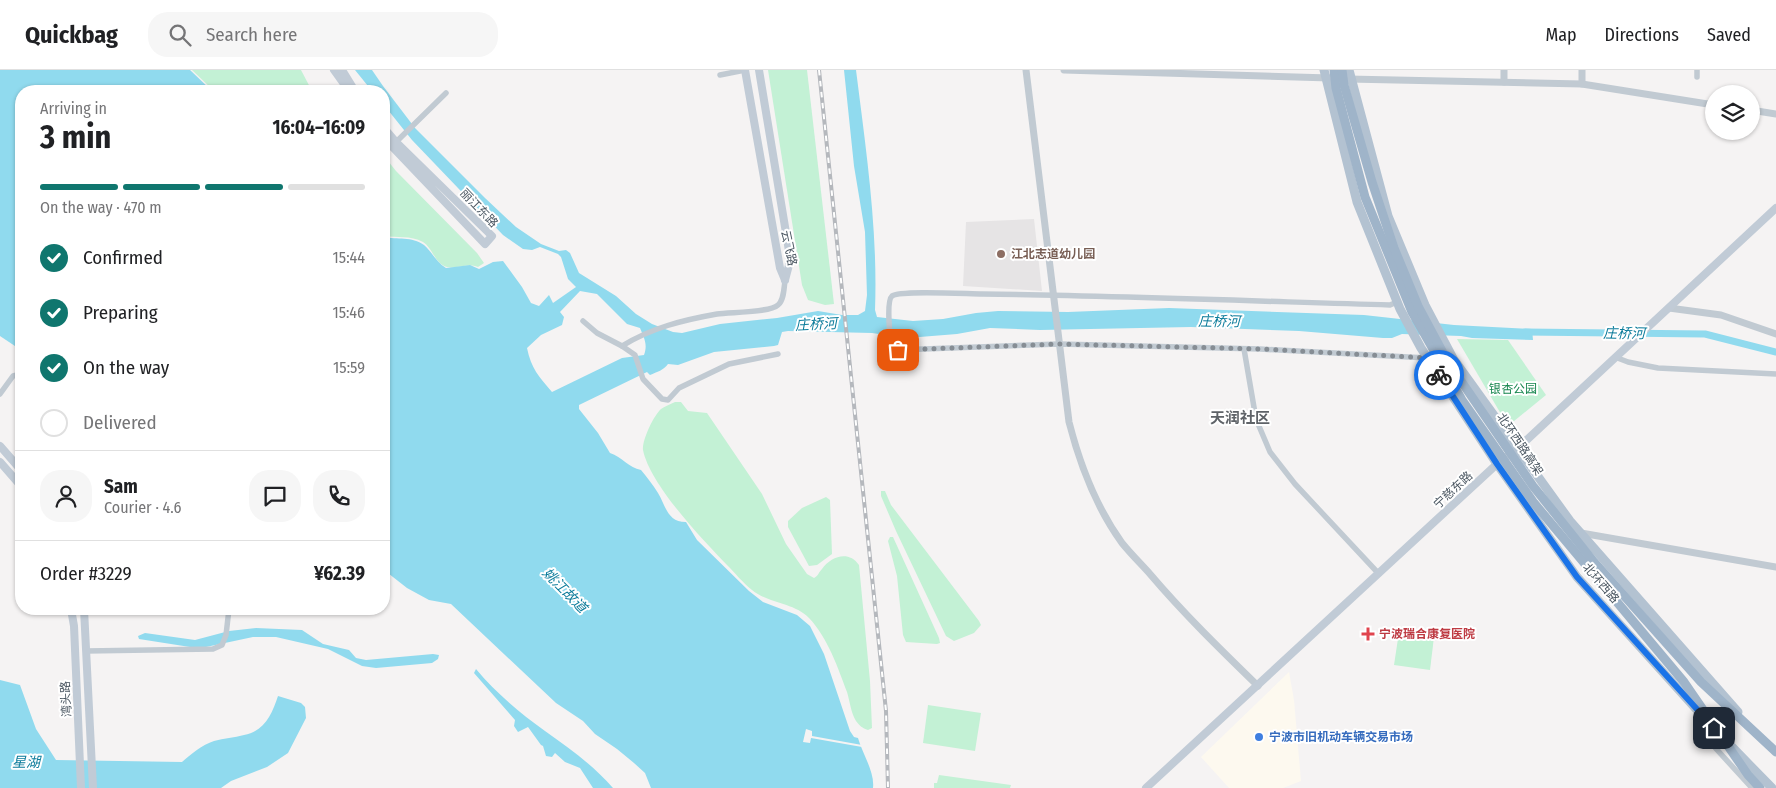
<!DOCTYPE html>
<html lang="en">
<head>
<meta charset="utf-8">
<style>
  :root { --surface:#fff; --page:#f6f6f6; --text:#202124; --muted:#757577; --line:#e0e0e0; --accent:#0f766e }
  body { margin:0; font-family:"Fira Sans Condensed","Noto Sans SC",sans-serif; background:var(--page); color:var(--text); height:100vh; display:flex; flex-direction:column; font-size:19px; white-space:nowrap }
  * { box-sizing:border-box; margin:0 }
  p { font-size:16px; color:var(--muted) }
  .icon { flex:none; width:28px; height:28px; fill:none; stroke:currentColor; stroke-width:2; stroke-linecap:round; stroke-linejoin:round }
  .map { position:relative; flex:1; overflow:hidden }
  .sheet { position:absolute; left:15px; top:15px; width:375px; height:530px; display:flex; flex-direction:column; background:var(--surface); border-radius:20px; box-shadow:0 1px 4px #0004 }
  .sheet>* { flex:none }
  .controls { position:absolute; left:1705px; top:15px; display:grid; gap:10px }
  .controls a { display:grid; place-items:center; width:55px; height:55px; border-radius:50%; background:var(--surface); box-shadow:0 1px 4px #0004; font-size:25px }
  .pin { position:absolute; display:grid; place-items:center; width:42px; height:42px; color:#fff; margin:-21px; border-radius:10px; box-shadow:0 2px 8px #0006 }
  .courier { position:absolute; display:grid; place-items:center; width:50px; height:50px; margin:-25px; border:4px solid #1a73e8; border-radius:50%; background:#fff; color:#222; box-shadow:0 1px 6px #0007 }
  .headline em { font-style:normal; font-weight:700 }
  .headline div { display:flex; flex-direction:column-reverse }
  .headline { display:flex; align-items:center; justify-content:space-between; height:85px; padding:0 25px }
  h1 { font-size:32px; font-weight:700; line-height:38px }
  .bar { display:grid; grid-template-columns:repeat(4,1fr); gap:8px 5px; align-content:center; height:60px; padding:0 25px }
  .bar i { height:6px; border-radius:4px; background:var(--line) }
  .bar .selected { background:var(--accent) }
  .bar p { grid-column:span 4 }
  .line { display:flex; align-items:center; gap:12px; padding:0 25px; border-top:1px solid var(--line) }
  .line div { flex:1 }
  .round { display:grid; place-items:center; flex:none; width:52px; height:52px; border-radius:20px; background:var(--page) }
  ol { padding:0 25px; list-style:none }
  li { display:flex; align-items:center; gap:15px; height:55px }
  li p { margin-inline-start:auto }
  li .icon { padding:5px; border-radius:50%; background:var(--accent); color:#fff; stroke-width:4 }
  li:last-child { color:var(--muted) }
  li i { width:28px; height:28px; border:2px solid var(--line); border-radius:50% }
  header { display:flex; align-items:center; gap:30px; box-sizing:border-box; height:70px; padding:0 25px; background:var(--surface); border-bottom:1px solid var(--line) }
  header strong { font-size:24px }
  nav { display:flex; gap:28px; margin-inline-start:auto; font-size:18px }
  .search { width:350px; height:45px; background:var(--page); display:flex; align-items:center; gap:12px; box-sizing:border-box; padding:0 18px; border-radius:20px; color:var(--muted); font-size:19px }
  .map>svg:first-child { display:block }
  .commercial { fill:#fdf9ef }
  .education { fill:#e6e4e5 }
  .green { fill:#c3f1d5 }
  .water { fill:#90daee; fill-rule:evenodd }
  .pier { fill:#f5f3f3 }
  .lines { fill:none; stroke-linecap:round; stroke-linejoin:round }
  .canal { stroke:#90daee; stroke-width:7 }
  .minor { stroke:#c1cad2; stroke-width:5.5 }
  .tertiary { stroke:#c1cad2; stroke-width:7 }
  .secondary { stroke:#c1cbd6; stroke-width:8 }
  .primary { stroke:#b3c2d1; stroke-width:9 }
  .trunk { stroke:#9fb4c9; stroke-width:9 }
  .rail-casing { stroke:#b5b8bd; stroke-width:4 }
  .rail { stroke:#fff; stroke-width:2; stroke-dasharray:5.5; stroke-linecap:butt }
  .done { stroke:#868d94; stroke-width:5; stroke-dasharray:0 9 }
  .route { stroke:#1a73e8; stroke-width:6 }
  .education-dot { fill:#8d6e63; stroke:#fff; stroke-width:2 }
  .health-dot { fill:#e0444e; stroke:#fff; stroke-width:2 }
  .shop-dot { fill:#3f7fe0; stroke:#fff; stroke-width:2 }
  .labels { text-anchor:middle; stroke-width:4; stroke-linejoin:round; paint-order:stroke }
  .street-label { font-size:12px; fill:#4a5661; stroke:#fff }
  .education-label { font-size:12px; font-weight:bold; fill:#785e54; stroke:#fff; text-anchor:start }
  .park-label { font-size:12px; fill:#17864f; stroke:#fff }
  .health-label { font-size:12px; font-weight:bold; fill:#be3a42; stroke:#fff; text-anchor:start }
  .shop-label { font-size:12px; font-weight:bold; fill:#366cbe; stroke:#fff; text-anchor:start }
  .water-label { font-size:14px; font-style:italic; fill:#0c7c9b; stroke:#fff }
  .quarter-label { font-size:15px; font-weight:bold; fill:#5f6368; stroke:#fff }
</style>
</head>
<body>
<header>
<strong>Quickbag</strong>
<div class="search"><svg class="icon" aria-label="search" viewBox="0 0 24 24"><circle cx="10" cy="10" r="6"/><path d="M15 15l6 6"/></svg>Search here</div>
<nav><a>Map</a><a>Directions</a><a>Saved</a></nav>
</header>
<div class="map">
<svg width="1776" height="718" viewBox="0 0 1776 718">
  <rect width="100%" height="100%" fill="#f5f3f3"/>
  <path class="commercial" d="M1289,602L1294,630L1301,711L1283,718H1229L1201,687Z"/>
  <path class="education" d="M1034,149L1042,221L963,216L966,152Z"/>
  <g class="green">
    <path d="M192,0H301L312,21H214Z"/>
    <path d="M768,0H807L834,234L825,235L808,230L802,215Z"/>
    <path d="M384,86L396,101L477,183L484,193L478,197C467,193 458,199 447,197C435,194 432,177 423,172C410,165 397,168 384,166Z"/>
    <path d="M1457,269L1508,270L1546,325L1508,356Z"/>
    <path d="M675,332H681L688,341L707,343L762,424L786,474L807,504L814,508C819,505 818,503 822,499C831,486 849,480 859,495L870,611L872,658L868,660C862,658 860,656 856,651C851,643 850,632 847,622C838,598 828,568 809,548C793,532 769,534 752,520C743,513 735,503 727,495C703,470 650,415 643,380C642,370 654,345 661,339C665,336 671,334 675,332Z"/>
    <path d="M881,421H885L891,435L979,551L981,555L974,563L954,571L946,566L896,461L881,426Z"/>
    <path d="M826,427L830,430L832,484L817,495L809,496L788,457V451L802,438Z"/>
    <path d="M890,467H893L939,568L940,573L937,574L906,572L903,565L897,506L888,471Z"/>
    <path d="M1399,562L1434,567L1430,600L1394,595Z"/>
    <path d="M928,635L981,643L975,681L923,673Z"/>
    <path d="M939,705L1011,715L1010,718H934V713H937Z"/>
  </g>
  <g class="water">
    <path d="M0,0H190L212,21H21V280L0,266Z"/>
    <path d="M355,0H372L383,16L415,58L485,128L516,157L541,174L559,181L566,180L570,183L579,203L616,226L636,244L652,254L673,262L682,263L720,254L777,248L818,241L842,245H858L865,241L867,225L865,162L854,96L844,0H856C866,80 878,159 875,240L877,247L913,251L943,249L976,243L998,241L1068,242L1169,238L1364,245L1454,255L1532,259L1533,270L1472,268L1461,266L1402,264L1392,268H1383L1299,261L1191,257L1040,260L990,258L957,264L907,268L872,263L788,261L782,262L778,275L774,276L714,282L678,295L668,294C664,300 657,302 650,305L647,302L579,335V339L598,363L610,383C622,387 629,398 641,400C647,407 653,415 658,423C666,436 667,452 686,452L697,470L749,521L763,532L797,545L810,556L824,584L850,661L854,667L858,668C862,683 875,702 873,718H651L645,703L634,693L617,679L595,664L583,651L556,633L451,534L429,530L407,518L384,500V167C397,170 412,166 424,175C432,182 436,192 446,198L470,195L479,199L493,192L503,191L522,217L531,233L539,236L549,225L553,233L576,217L568,209L561,187L558,184L540,177L532,180L523,179L503,165L412,70L384,35V21H372ZM580,221L597,224L627,254L640,258C644,268 648,274 644,285L622,288L552,322C539,307 531,298 527,278L541,265L562,255L564,247L560,242Z"/>
    <path d="M256,558L302,560L323,574L349,580L356,588L366,590L433,584L439,585L438,589L432,593L376,598L362,596L328,579L276,567H253L206,577H190L139,569L138,566L145,563L195,570L229,561Z"/>
    <path d="M476,599C496,623 520,643 545,661C569,678 593,695 613,718H593L580,698L565,692L555,683L552,687L546,686L543,676L541,675L528,657L518,662L514,656L515,650L474,603Z"/>
    <path d="M0,610L20,615L36,659L56,690L182,692C191,684 202,675 214,671C224,668 234,668 244,665C265,661 272,644 278,626L301,633L305,637L306,648L288,683L267,697L231,711L221,718H0Z"/>
  </g>
  <path class="pier" d="M806,659L812,661V666L862,675V677L811,668L810,673L803,672Z"/>
  <g class="lines">
    <path class="canal" d="M1525,262L1705,264L1776,282"/>
    <g class="minor">
      <path d="M1697,0V7"/>
      <path d="M720,5L745,0"/>
      <path d="M394,74L446,23"/>
      <path d="M1397,232L1390,235C1254,231 1118,226 982,224C968,224 900,220 892,226C886,231 890,270 892,278L897,280L1059,274L1260,279L1427,288"/>
      <path d="M583,251L597,263L622,276L635,285L643,309L662,329L668,330L679,318L729,294L778,284"/>
      <path d="M622,276C651,258 683,250 717,244C730,242 769,243 778,235C784,230 784,218 785,210"/>
      <path d="M1244,279L1256,349L1270,382L1295,414L1379,504"/>
      <path d="M1615,287L1628,292L1658,298L1776,304"/>
      <path d="M0,324L13,306L17,305L21,309"/>
      <path d="M86,581L213,579L222,575L226,565L229,539"/>
      <path d="M1704,649L1709,671L1752,718"/>
    </g>
    <g class="tertiary">
      <path d="M1026,0L1069,352C1080,395 1096,437 1122,473C1131,484 1141,494 1150,504C1184,544 1221,580 1258,616"/>
      <path d="M1064,0L1330,8"/>
      <path d="M1504,0V12"/>
      <path d="M1582,0V14"/>
      <path d="M1348,9L1582,14L1714,35"/>
      <path d="M1751,40L1776,44"/>
      <path d="M1669,238L1721,245L1776,264"/>
      <path d="M1581,463L1776,497"/>
    </g>
    <g class="secondary">
      <path d="M334,0L349,21"/>
      <path d="M342,0L355,21"/>
      <path d="M745,0L780,198L785,210"/>
      <path d="M759,0L789,181V195L785,210"/>
      <path d="M384,58L396,72L492,166L485,174L384,68"/>
      <path d="M0,376L21,400"/>
      <path d="M0,392L21,416"/>
      <path d="M71,539L74,556L81,718"/>
      <path d="M84,539L93,718"/>
      <path d="M1146,718L1497,394L1518,378L1776,138"/>
    </g>
    <g class="primary">
      <path d="M1324,0L1357,132L1400,239L1421,278L1497,394L1577,507L1707,651"/>
      <path d="M1349,0L1388,146L1425,235L1454,290L1570,451L1738,642"/>
      <path d="M1732,677L1772,718"/>
    </g>
    <g class="trunk">
      <path d="M1334,0L1336,18L1365,127L1412,242L1462,330L1534,433L1684,612L1748,705L1760,718"/>
      <path d="M1342,0L1344,15L1372,112L1394,178L1418,236L1448,292L1533,416L1594,492L1701,612L1776,682"/>
    </g>
    <g class="rail-casing">
      <path id="rail" d="M819,0L886,641L888,718"/>
    </g>
    <use href="#rail" class="rail"/>
  </g>
  <g class="lines">
    <path class="done" d="M898,280L1059,274L1260,279L1428,288L1439,305"/>
    <path class="route" d="M1439,305L1497,394L1577,507L1714,658"/>
  </g>
  <circle class="education-dot" cx="1001" cy="184" r="5"/>
  <path class="health-dot" d="M1365.5 556.5h5v5h5v5h-5v5h-5v-5h-5v-5h5z"/>
  <circle class="shop-dot" cx="1259" cy="667" r="5"/>
  <g class="labels">
    <g class="street-label">
      <text transform="translate(479 138) rotate(46)" y="4">丽江东路</text>
      <text transform="translate(789 178) rotate(78)" y="4">云飞路</text>
      <text transform="translate(1520 374) rotate(56)" y="4">北环西路高架</text>
      <text transform="translate(1453 420) rotate(-43)" y="4">宁慈东路</text>
      <text transform="translate(1601 513) rotate(49)" y="4">北环西路</text>
      <text transform="translate(66 629) rotate(-93)" y="4">湾头路</text>
    </g>
    <g class="education-label">
      <text x="1011" y="188">江北志道幼儿园</text>
    </g>
    <g class="park-label">
      <text x="1513" y="323">银杏公园</text>
    </g>
    <g class="health-label">
      <text x="1379" y="568">宁波瑞合康复医院</text>
    </g>
    <g class="shop-label">
      <text x="1269" y="671">宁波市旧机动车辆交易市场</text>
    </g>
    <g class="water-label">
      <text transform="translate(1219 251) rotate(1)" y="5">庄桥河</text>
      <text transform="translate(816 254) rotate(-3)" y="5">庄桥河</text>
      <text transform="translate(1624 263) rotate(1)" y="5">庄桥河</text>
      <text transform="translate(565 520) rotate(45)" y="5">姚江故道</text>
      <text x="26" y="697">星湖</text>
    </g>
    <g class="quarter-label">
      <text x="1240" y="353">天润社区</text>
    </g>
  </g>
</svg>
<div class="controls">
<a><svg class="icon" aria-label="layers" viewBox="0 0 24 24"><path d="M12 4l9 5-9 5-9-5zM3 14l9 5 9-5"/></svg></a>
</div>
<div class="pin" style="left:898px;top:280px;background:#ea580c"><svg class="icon" aria-label="bag" viewBox="0 0 24 24"><path d="M5 8h14l-1 12H6zM9 8a3 3 0 0 1 6 0"/></svg></div>
<div class="pin" style="left:1714px;top:658px;background:#1f2937"><svg class="icon" aria-label="home" viewBox="0 0 24 24"><path d="M3 11l9-7 9 7M6 9v11h12V9"/></svg></div>
<div class="courier" style="left:1439px;top:305px"><svg class="icon" aria-label="bike" viewBox="0 0 24 24"><circle cx="6" cy="16" r="4"/><circle cx="18" cy="16" r="4"/><path d="M6 16l4-8h5l3 8M10 8l3 8H6M13 5h3"/></svg></div>
<section class="sheet">
<div class="headline"><div><h1>3 min</h1><p>Arriving in</p></div><em>16:04–16:09</em></div>
<div class="bar"><i class="selected"></i><i class="selected"></i><i class="selected"></i><i></i><p>On the way · 470 m</p></div>
<ol>
<li><svg class="icon" aria-label="check" viewBox="0 0 24 24"><path d="M5 12l5 5 9-10"/></svg>Confirmed<p>15:44</p></li>
<li><svg class="icon" aria-label="check" viewBox="0 0 24 24"><path d="M5 12l5 5 9-10"/></svg>Preparing<p>15:46</p></li>
<li><svg class="icon" aria-label="check" viewBox="0 0 24 24"><path d="M5 12l5 5 9-10"/></svg>On the way<p>15:59</p></li>
<li><i></i>Delivered</li>
</ol>
<div class="line" style="height:90px"><a class="round"><svg class="icon" aria-label="person" viewBox="0 0 24 24"><circle cx="12" cy="8" r="4"/><path d="M4 21q1-7 8-7t8 7"/></svg></a><div><b>Sam</b><p>Courier · 4.6</p></div><a class="round"><svg class="icon" aria-label="chat" viewBox="0 0 24 24"><path d="M4 5h16v11H9l-5 4z"/></svg></a><a class="round"><svg class="icon" aria-label="phone" viewBox="0 0 24 24"><path d="M5 4h4l2 5-3 2q2 4 5 5l2-3 5 2v4C11 20 4 13 5 4z"/></svg></a></div>
<div class="line" style="height:65px"><div>Order #3229</div><b>¥62.39</b></div>
</section>
</div>
</body>
</html>
